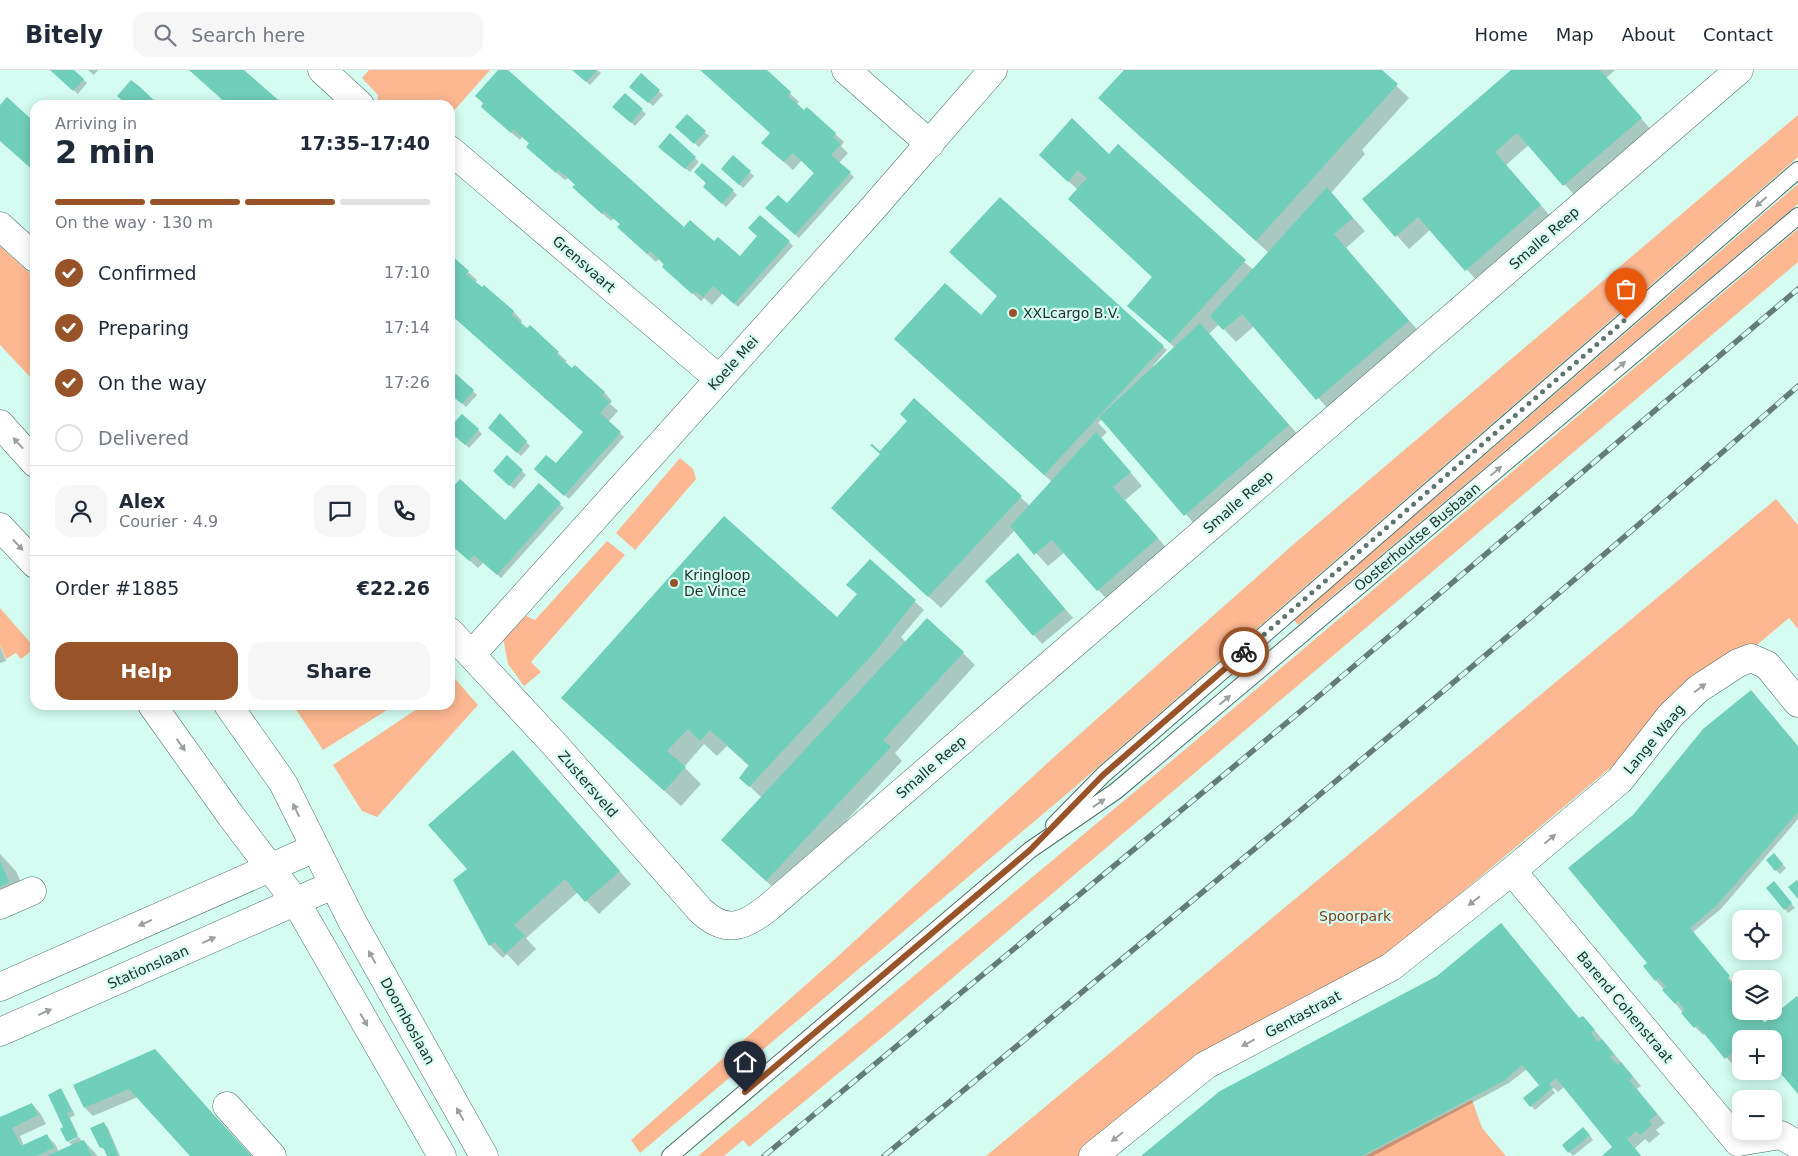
<!DOCTYPE html>
<html lang="en">
<head>
<meta charset="utf-8">
<style>
  :root { --surface:#fff; --page:#f6f6f7; --text:#1f2937; --muted:#747a83; --line:#e0e1e3; --accent:#985328 }
  body { margin:0; font-family:"DejaVu Sans",sans-serif; background:var(--page); color:var(--text); height:100vh; display:flex; flex-direction:column; font-size:19px; white-space:nowrap }
  * { box-sizing:border-box; margin:0 }
  p { font-size:16px; color:var(--muted) }
  .icon { flex:none; width:28px; height:28px; fill:none; stroke:currentColor; stroke-width:2; stroke-linecap:round; stroke-linejoin:round }
  .map { position:relative; flex:1; overflow:hidden }
  .drawer { position:absolute; left:30px; top:30px; width:425px; height:610px; display:flex; flex-direction:column; background:var(--surface); border-radius:15px; box-shadow:0 2px 12px #0003 }
  .drawer>* { flex:none }
  .tools { position:absolute; left:1732px; top:840px; display:grid; gap:10px }
  .tools a { display:grid; place-items:center; width:50px; height:50px; border-radius:10px; background:var(--surface); box-shadow:0 2px 12px #0003; font-size:25px }
  .pin { position:absolute; display:grid; place-items:center; width:42px; height:42px; color:#fff; margin:-51px -21px; border-radius:50% 50% 50% 0; rotate:-45deg; box-shadow:0 0 5px #0007 }
  .pin .icon { rotate:45deg }
  .courier { position:absolute; display:grid; place-items:center; width:50px; height:50px; margin:-25px; border:4px solid #985328; border-radius:50%; background:#fff; color:#222; box-shadow:0 1px 6px #0007 }
  .summary em { font-style:normal; font-weight:700 }
  .summary div { display:flex; flex-direction:column-reverse }
  .summary { display:flex; align-items:center; justify-content:space-between; height:85px; padding:0 25px }
  h1 { font-size:32px; font-weight:700; line-height:38px }
  .bar { display:grid; grid-template-columns:repeat(4,1fr); gap:8px 5px; align-content:center; height:60px; padding:0 25px }
  .bar i { height:6px; border-radius:4px; background:var(--line) }
  .bar .selected { background:var(--accent) }
  .bar p { grid-column:span 4 }
  .line { display:flex; align-items:center; gap:12px; padding:0 25px; border-top:1px solid var(--line) }
  .line div { flex:1 }
  .round { display:grid; place-items:center; flex:none; width:52px; height:52px; border-radius:15px; background:var(--page) }
  ol { padding:0 25px; list-style:none }
  li { display:flex; align-items:center; gap:15px; height:55px }
  li p { margin-inline-start:auto }
  li .icon { padding:5px; border-radius:50%; background:var(--accent); color:#fff; stroke-width:4 }
  li:last-child { color:var(--muted) }
  li i { width:28px; height:28px; border:2px solid var(--line); border-radius:50% }
  .primary-button { display:flex; gap:10px; margin-top:auto; padding:10px 25px }
  .primary-button a { flex:1; height:58px; border-radius:15px; background:var(--accent); color:#fff; font-size:20px; font-weight:700; line-height:58px; text-align:center }
  .primary-button a+a { background:var(--page); color:var(--text) }
  header { display:flex; align-items:center; gap:30px; box-sizing:border-box; height:70px; padding:0 25px; background:var(--surface); border-bottom:1px solid var(--line) }
  header strong { font-size:24px }
  nav { display:flex; gap:28px; margin-inline-start:auto; font-size:18px }
  .search { width:350px; height:45px; background:var(--page); display:flex; align-items:center; gap:12px; box-sizing:border-box; padding:0 18px; border-radius:15px; color:var(--muted); font-size:19px }
  .map>svg:first-child { display:block }
  .green { fill:#fdb791 }
  .shadow { fill:#0003 }
  .building { fill:#70cfb9 }
  .lines { fill:none; stroke-linecap:round; stroke-linejoin:round }
  .service-casing { stroke:#4e7168; stroke-width:18 }
  .minor-casing { stroke:#4e7168; stroke-width:29 }
  .secondary-casing { stroke:#4e7168; stroke-width:29 }
  .service { stroke:#fff; stroke-width:16 }
  .minor { stroke:#fff; stroke-width:28 }
  .secondary { stroke:#fff; stroke-width:28 }
  .rail-casing { stroke:#647c76; stroke-width:5.5 }
  .rail { stroke:#d4fcf1; stroke-width:4; stroke-dasharray:11; stroke-linecap:butt }
  .oneway { fill:#9aa19f }
  .done { stroke:#5e7670; stroke-width:5; stroke-dasharray:0 9 }
  .route { stroke:#985328; stroke-width:6 }
  .poi-dot { fill:#985328; stroke:#d4fcf1; stroke-width:2 }
  .labels { text-anchor:middle; stroke-width:4.5; stroke-linejoin:round; paint-order:stroke }
  .street-label { font-size:14px; fill:#1f2e2a; stroke:#d4fcf1 }
  .poi-label { font-size:14px; fill:#1f2e2a; stroke:#d4fcf1; text-anchor:start }
  .park-label { font-size:14px; fill:#7e3f15; stroke:#d4fcf1 }
</style>
</head>
<body>
<header>
<strong>Bitely</strong>
<div class="search"><svg class="icon" aria-label="search" viewBox="0 0 24 24"><circle cx="10" cy="10" r="6"/><path d="M15 15l6 6"/></svg>Search here</div>
<nav><a>Home</a><a>Map</a><a>About</a><a>Contact</a></nav>
</header>
<div class="map">
<svg width="1798" height="1086" viewBox="0 0 1798 1086">
  <rect width="100%" height="100%" fill="#d4fcf1"/>
  <g class="green">
    <path d="M369,0H490L450,45V35H377L378,25L362,8Z"/>
    <path d="M1798,45V87L1075,717L640,1083L631,1070L835,889L1054,687L1295,473Z"/>
    <path d="M1798,114V134L1298,555L1294,550Z"/>
    <path d="M1798,159V192L891,960L749,1077L743,1070L724,1086H698L1175,688Z"/>
    <path d="M0,176L35,208V312L0,275Z"/>
    <path d="M680,388L693,399L696,409L635,480L616,463Z"/>
    <path d="M1776,429L1798,455V559L1789,548L1381,890L1199,987L1078,1086H986Z"/>
    <path d="M607,471L625,485L531,592L541,602L524,616L508,594L503,568L524,545L535,550Z"/>
    <path d="M0,538L35,578L21,589L16,583L6,589L0,575Z"/>
    <path d="M450,603L478,635L377,747L362,741L333,695L423,635H450Z"/>
    <path d="M293,635H395L323,680Z"/>
    <path d="M1472,1030L1482,1058L1506,1086H1365Z"/>
  </g>
  <g class="shadow">
    <path d="M51,0H73L87,13L78,24Z"/>
    <path d="M88,0H98L94,5Z"/>
    <path d="M500,0H506L684,159L740,188L789,172L793,176L738,237L723,223L712,235L704,228L701,231L672,205L659,189L656,192L627,166L621,155L614,148L611,151L582,126L576,115L568,108L565,110L536,85L530,74L522,67L520,70L491,45Z"/>
    <path d="M573,0H597L601,3L590,15Z"/>
    <path d="M701,0H765L799,32L796,35L804,42L807,38L844,72L841,76L848,83L839,93L854,107L799,168L771,142L787,135L816,103L802,90L793,100L771,81V63Z"/>
    <path d="M1125,0H1380L1409,28L1362,80L1365,84L1331,123L1365,161L1346,178L1421,264L1330,341L1254,256L1236,272L1219,254L1209,264L1301,368L1197,457L1102,349L1098,353L1107,362L1101,368L1142,416L1125,430L1170,482L1110,533L1065,482L1048,496L1015,460L941,538L846,451L909,352L914,330L1030,436L1052,412L908,282L981,247L1163,277L1167,280L1153,296L1154,297L1175,278L1129,236L1153,208L1078,120L1057,101L1109,86L1254,200L1269,183L1112,41Z"/>
    <path d="M1513,0H1615L1606,8L1653,62L1577,128L1529,75L1506,95L1552,148L1478,212L1431,159L1409,179L1364,129Z"/>
    <path d="M641,5L663,25L653,36L635,21Z"/>
    <path d="M625,25L646,44L635,56L614,36Z"/>
    <path d="M687,46L709,66L699,77L681,61Z"/>
    <path d="M663,81L695,88L699,92L690,102Z"/>
    <path d="M733,87L754,106L743,118L723,99Z"/>
    <path d="M705,117L733,121L737,125L726,137Z"/>
    <path d="M450,186L477,210L475,213L482,219L484,217L514,242L522,251L520,254L527,260L530,257L558,283L567,291L564,293L604,322L612,331L610,334L618,341L608,352L624,367L569,429L536,399L556,395L585,363L450,243Z"/>
    <path d="M456,305L477,325L466,337L450,322V312Z"/>
    <path d="M500,345L530,376L521,386L494,361Z"/>
    <path d="M450,359L478,360L482,364L469,378Z"/>
    <path d="M507,387L526,405L514,419L495,401Z"/>
    <path d="M539,415L564,438L501,508L484,492L478,498L450,473V422L506,452Z"/>
    <path d="M870,490L924,540L901,567L906,572L963,583L975,595L895,683L902,691L779,823L736,783L762,728L741,708L749,696L727,676L717,686L704,674L684,697L701,714L681,736L563,628L837,549L858,525Z"/>
    <path d="M1026,493L1073,548L1042,574L987,511Z"/>
    <path d="M0,576L6,591L0,593Z"/>
    <path d="M1751,621L1798,677V749L1721,839L1693,862L1741,923V941H1756L1765,953L1798,929V1022L1783,996L1774,984V969H1741V991L1734,996L1706,963L1703,965L1695,957L1644,896L1648,893L1634,746Z"/>
    <path d="M525,694L631,814L599,844L578,822L526,868L536,879L518,896L507,884L503,888L490,875L454,811L468,799Z"/>
    <path d="M0,784L16,801L30,834L0,838Z"/>
    <path d="M1778,789L1786,798L1780,804L1776,800Z"/>
    <path d="M1778,817L1795,838L1788,843L1785,839Z"/>
    <path d="M1579,950L1591,956L1641,1016L1637,1019L1665,1053L1656,1060L1660,1064L1649,1073L1645,1069L1635,1078L1641,1086H1604L1614,1078L1564,1017L1558,1022L1554,1018L1552,1019L1555,1023L1535,1040L1531,1036L1541,1015L1527,999L1509,1013L1373,1086H1143Z"/>
    <path d="M155,981L251,1086H192L138,1027L93,1046L85,1038Z"/>
    <path d="M61,1019L75,1045L70,1048L78,1065L68,1070Z"/>
    <path d="M32,1034L40,1043L46,1054L20,1066L24,1076L47,1066L55,1074L59,1082L73,1076L69,1072L79,1067L82,1072L84,1071L98,1086H0V1049Z"/>
    <path d="M104,1054L108,1058L120,1086H109L106,1081L101,1077Z"/>
    <path d="M1587,1062L1593,1070L1573,1086L1563,1075Z"/>
  </g>
  <g class="building">
    <path d="M50,0H74L84,9L73,21Z"/>
    <path d="M189,0H244L284,35H228Z"/>
    <path d="M498,0H508L684,157L690,150L714,171L718,167L740,186L757,166L748,158L760,145L790,171L734,234L713,216L703,227L695,221L692,224L662,197L664,194L650,181L647,184L617,157L620,154L604,141L602,144L572,117L575,115L567,107L558,100L556,103L526,77L529,73L513,59L511,63L481,37L483,33L475,26Z"/>
    <path d="M572,0H597L586,12Z"/>
    <path d="M700,0H767L791,22L788,26L804,40L807,37L836,63L833,67L841,74L831,85L851,102L795,165L765,138L778,125L787,133L814,103L793,83L784,92L761,73L770,63Z"/>
    <path d="M1124,0H1382L1398,14L1256,171L1098,28Z"/>
    <path d="M1511,0H1600L1642,48L1563,116L1517,63L1495,82L1541,135L1465,201L1418,147L1395,167L1362,129Z"/>
    <path d="M641,3L660,20L648,33L629,17Z"/>
    <path d="M131,10L140,17L159,35H127L125,33L117,26Z"/>
    <path d="M625,23L643,39L631,53L612,37Z"/>
    <path d="M7,27L30,48L35,43V102L0,71V35Z"/>
    <path d="M687,44L706,61L694,74L675,57Z"/>
    <path d="M1072,48L1109,84L1118,74L1246,190L1170,273L1127,236L1152,207L1068,129L1087,108L1078,100L1068,112L1039,85Z"/>
    <path d="M670,63L696,87L685,99L658,77Z"/>
    <path d="M733,85L751,101L739,115L721,99Z"/>
    <path d="M702,93L734,120L722,134L703,117L706,113L694,102Z"/>
    <path d="M1327,117L1353,148L1334,164L1409,251L1316,330L1242,244L1223,260L1210,246Z"/>
    <path d="M1000,127L1164,276L1044,405L894,269L945,213L981,245L997,226L949,182Z"/>
    <path d="M450,184L469,201L466,204L482,217L484,215L514,241L512,245L527,258L530,255L559,282L556,284L572,298L575,295L605,322L602,325L610,332L600,343L621,362L564,426L534,399L546,385L556,393L583,362L450,244Z"/>
    <path d="M1200,253L1289,355L1184,446L1099,347Z"/>
    <path d="M456,304L474,320L462,334L450,324V310Z"/>
    <path d="M914,328L1022,426L928,527L831,438L880,384L870,375L872,374L880,381L907,351L900,344Z"/>
    <path d="M500,343L527,371L517,383L488,358Z"/>
    <path d="M462,344L479,359L465,375L450,362V357Z"/>
    <path d="M1096,362L1131,402L1113,417L1158,468L1097,521L1052,470L1034,485L1010,456Z"/>
    <path d="M507,385L523,400L509,416L493,401Z"/>
    <path d="M460,409L505,450L539,413L561,433L497,505L474,485L469,491L450,474V420Z"/>
    <path d="M724,446L837,547L857,524L846,515L870,489L916,530L875,582L749,717L739,708L749,695L710,660L700,671L688,659L667,681L686,697L664,721L561,628Z"/>
    <path d="M1018,483L1065,539L1033,566L985,511Z"/>
    <path d="M927,548L964,582L883,670L891,677L766,811L721,770Z"/>
    <path d="M1751,620L1798,676V742L1717,835L1690,858L1730,906L1727,908L1741,925V941H1755L1764,953L1797,926L1798,928V1024L1777,999L1781,995L1774,987V969H1759L1755,964L1749,969H1741V981L1736,985L1733,982L1725,989L1697,955L1694,958L1681,943L1685,940L1678,931L1675,934L1662,920L1666,917L1659,908L1655,911L1643,896L1647,893L1568,798L1633,745L1703,659Z"/>
    <path d="M513,680L620,801L585,832L565,809L514,855L525,866L505,884L495,872L489,876L453,810L467,799L428,755Z"/>
    <path d="M1774,783L1783,794L1775,801L1766,790Z"/>
    <path d="M0,790L9,812L0,817Z"/>
    <path d="M1797,810L1798,812V829L1788,817Z"/>
    <path d="M1774,811L1792,833L1784,840L1766,818Z"/>
    <path d="M1501,853L1579,948L1583,946L1595,960L1591,963L1598,972L1602,969L1614,984L1610,987L1617,995L1621,992L1633,1007L1629,1010L1657,1044L1649,1051L1652,1055L1640,1065L1636,1061L1627,1069L1641,1086H1602L1612,1077L1556,1008L1549,1014L1552,1018L1530,1037L1523,1028L1539,1015L1522,995L1505,1010L1362,1086H1141L1220,1021L1437,906Z"/>
    <path d="M155,979L214,1045L252,1086H190L129,1019L84,1038L73,1015Z"/>
    <path d="M61,1018L72,1041L67,1043L78,1067L67,1072L60,1059L63,1057L48,1025Z"/>
    <path d="M32,1033L38,1045L12,1058L21,1076L47,1064L54,1078L36,1086H0V1047Z"/>
    <path d="M104,1052L113,1072L118,1086H107L103,1077L100,1078L90,1058Z"/>
    <path d="M1583,1057L1590,1065L1568,1083L1562,1075Z"/>
    <path d="M84,1070L92,1086H47L80,1071Z"/>
  </g>
  <g class="lines">
    <g class="service-casing">
      <g id="service">
        <path d="M1054,755L1103,705L1798,100"/>
        <path d="M670,1086L1030,780L1116,721L1798,146"/>
      </g>
    </g>
    <g class="minor-casing">
      <g id="minor">
        <path d="M322,0L360,35"/>
        <path d="M846,0L930,74"/>
        <path d="M450,80L719,309"/>
        <path d="M0,156L35,188"/>
        <path d="M450,562L556,676L700,840C725,864 743,858 769,837L1739,0"/>
        <path d="M472,584L874,137L993,0"/>
        <path d="M1512,801L1738,1072"/>
        <path d="M0,835L32,821"/>
        <path d="M227,1036L272,1086"/>
        <path d="M1738,1072L1781,1065L1798,1075"/>
        <path d="M1093,1086L1206,995L1391,897L1512,801L1620,710L1670,646L1698,619L1738,593L1751,588L1767,595L1798,633"/>
      </g>
    </g>
    <g class="secondary-casing">
      <g id="secondary">
        <path d="M0,354L35,393"/>
        <path d="M0,457L35,494"/>
        <path d="M152,635L231,746L296,832L442,1086"/>
        <path d="M228,635L283,713L352,851L484,1086"/>
        <path d="M0,917L315,778"/>
        <path d="M0,962L333,815"/>
      </g>
    </g>
    <use href="#service" class="service"/>
    <use href="#minor" class="minor"/>
    <use href="#secondary" class="secondary"/>
    <g class="rail-casing">
      <g id="rail">
        <path d="M764,1086L1313,631L1798,219"/>
        <path d="M884,1086C1191,832 1499,579 1798,316"/>
      </g>
    </g>
    <use href="#rail" class="rail"/>
  </g>
  <defs><path id="oneway-solid" d="M-6-.8H1V-3.2L6.5 0L1 3.2V.8H-6Z" transform="scale(1.25)"/></defs>
  <g class="oneway">
    <use href="#oneway-solid" transform="translate(1761 132) rotate(139)"/>
    <use href="#oneway-solid" transform="translate(1620 296) rotate(-40)"/>
    <use href="#oneway-solid" transform="translate(18 373) rotate(-132)"/>
    <use href="#oneway-solid" transform="translate(1496 401) rotate(-40)"/>
    <use href="#oneway-solid" transform="translate(18 475) rotate(47)"/>
    <use href="#oneway-solid" transform="translate(1700 618) rotate(-37)"/>
    <use href="#oneway-solid" transform="translate(1225 630) rotate(-40)"/>
    <use href="#oneway-solid" transform="translate(181 675) rotate(55)"/>
    <use href="#oneway-solid" transform="translate(1099 733) rotate(-34)"/>
    <use href="#oneway-solid" transform="translate(296 740) rotate(-116)"/>
    <use href="#oneway-solid" transform="translate(1550 769) rotate(-40)"/>
    <use href="#oneway-solid" transform="translate(1474 831) rotate(142)"/>
    <use href="#oneway-solid" transform="translate(145 853) rotate(156)"/>
    <use href="#oneway-solid" transform="translate(209 870) rotate(-24)"/>
    <use href="#oneway-solid" transform="translate(372 887) rotate(-119)"/>
    <use href="#oneway-solid" transform="translate(45 942) rotate(-24)"/>
    <use href="#oneway-solid" transform="translate(364 950) rotate(60)"/>
    <use href="#oneway-solid" transform="translate(1248 973) rotate(152)"/>
    <use href="#oneway-solid" transform="translate(460 1044) rotate(-119)"/>
    <use href="#oneway-solid" transform="translate(1117 1067) rotate(141)"/>
  </g>
  <g class="lines">
    <path class="done" d="M1244,582L1626,249"/>
    <path class="route" d="M745,1022L1030,780L1103,705L1244,582"/>
  </g>
  <g class="poi-dot">
    <circle cx="1013" cy="243" r="5"/>
    <circle cx="674" cy="513" r="5"/>
  </g>
  <g class="labels">
    <g class="street-label">
      <text transform="translate(1544 168) rotate(-41)" y="5">Smalle Reep</text>
      <text transform="translate(584 194) rotate(41)" y="5">Grensvaart</text>
      <text transform="translate(733 293) rotate(-48)" y="5">Koele Mei</text>
      <text transform="translate(1238 432) rotate(-41)" y="5">Smalle Reep</text>
      <text transform="translate(1417 467) rotate(-40)" y="5">Oosterhoutse Busbaan</text>
      <text transform="translate(1654 669) rotate(-50)" y="5">Lange Waag</text>
      <text transform="translate(931 697) rotate(-41)" y="5">Smalle Reep</text>
      <text transform="translate(588 714) rotate(49)" y="5">Zustersveld</text>
      <text transform="translate(148 897) rotate(-24)" y="5">Stationslaan</text>
      <text transform="translate(1625 937) rotate(50)" y="5">Barend Cohenstraat</text>
      <text transform="translate(1303 944) rotate(-28)" y="5">Gentastraat</text>
      <text transform="translate(408 951) rotate(61)" y="5">Doornboslaan</text>
    </g>
    <g class="poi-label">
      <text x="1023" y="248">XXLcargo B.V.</text>
      <text x="684" y="510">Kringloop<tspan x="684" dy="16">De Vince</tspan></text>
    </g>
    <g class="park-label">
      <text x="1355" y="851">Spoorpark</text>
    </g>
  </g>
</svg>
<div class="tools">
<a><svg class="icon" aria-label="locate" viewBox="0 0 24 24"><circle cx="12" cy="12" r="6"/><path d="M12 2v4M12 18v4M2 12h4M18 12h4"/></svg></a>
<a><svg class="icon" aria-label="layers" viewBox="0 0 24 24"><path d="M12 4l9 5-9 5-9-5zM3 14l9 5 9-5"/></svg></a>
<a>+</a>
<a>−</a>
</div>
<div class="pin" style="left:1626px;top:249px;background:#ea580c"><svg class="icon" aria-label="bag" viewBox="0 0 24 24"><path d="M5 8h14l-1 12H6zM9 8a3 3 0 0 1 6 0"/></svg></div>
<div class="pin" style="left:745px;top:1022px;background:#1f2937"><svg class="icon" aria-label="home" viewBox="0 0 24 24"><path d="M3 11l9-7 9 7M6 9v11h12V9"/></svg></div>
<div class="courier" style="left:1244px;top:582px"><svg class="icon" aria-label="bike" viewBox="0 0 24 24"><circle cx="6" cy="16" r="4"/><circle cx="18" cy="16" r="4"/><path d="M6 16l4-8h5l3 8M10 8l3 8H6M13 5h3"/></svg></div>
<section class="drawer">
<div class="summary"><div><h1>2 min</h1><p>Arriving in</p></div><em>17:35–17:40</em></div>
<div class="bar"><i class="selected"></i><i class="selected"></i><i class="selected"></i><i></i><p>On the way · 130 m</p></div>
<ol>
<li><svg class="icon" aria-label="check" viewBox="0 0 24 24"><path d="M5 12l5 5 9-10"/></svg>Confirmed<p>17:10</p></li>
<li><svg class="icon" aria-label="check" viewBox="0 0 24 24"><path d="M5 12l5 5 9-10"/></svg>Preparing<p>17:14</p></li>
<li><svg class="icon" aria-label="check" viewBox="0 0 24 24"><path d="M5 12l5 5 9-10"/></svg>On the way<p>17:26</p></li>
<li><i></i>Delivered</li>
</ol>
<div class="line" style="height:90px"><a class="round"><svg class="icon" aria-label="person" viewBox="0 0 24 24"><circle cx="12" cy="8" r="4"/><path d="M4 21q1-7 8-7t8 7"/></svg></a><div><b>Alex</b><p>Courier · 4.9</p></div><a class="round"><svg class="icon" aria-label="chat" viewBox="0 0 24 24"><path d="M4 5h16v11H9l-5 4z"/></svg></a><a class="round"><svg class="icon" aria-label="phone" viewBox="0 0 24 24"><path d="M5 4h4l2 5-3 2q2 4 5 5l2-3 5 2v4C11 20 4 13 5 4z"/></svg></a></div>
<div class="line" style="height:65px"><div>Order #1885</div><b>€22.26</b></div>
<div class="primary-button"><a>Help</a><a>Share</a></div>
</section>
</div>
</body>
</html>
